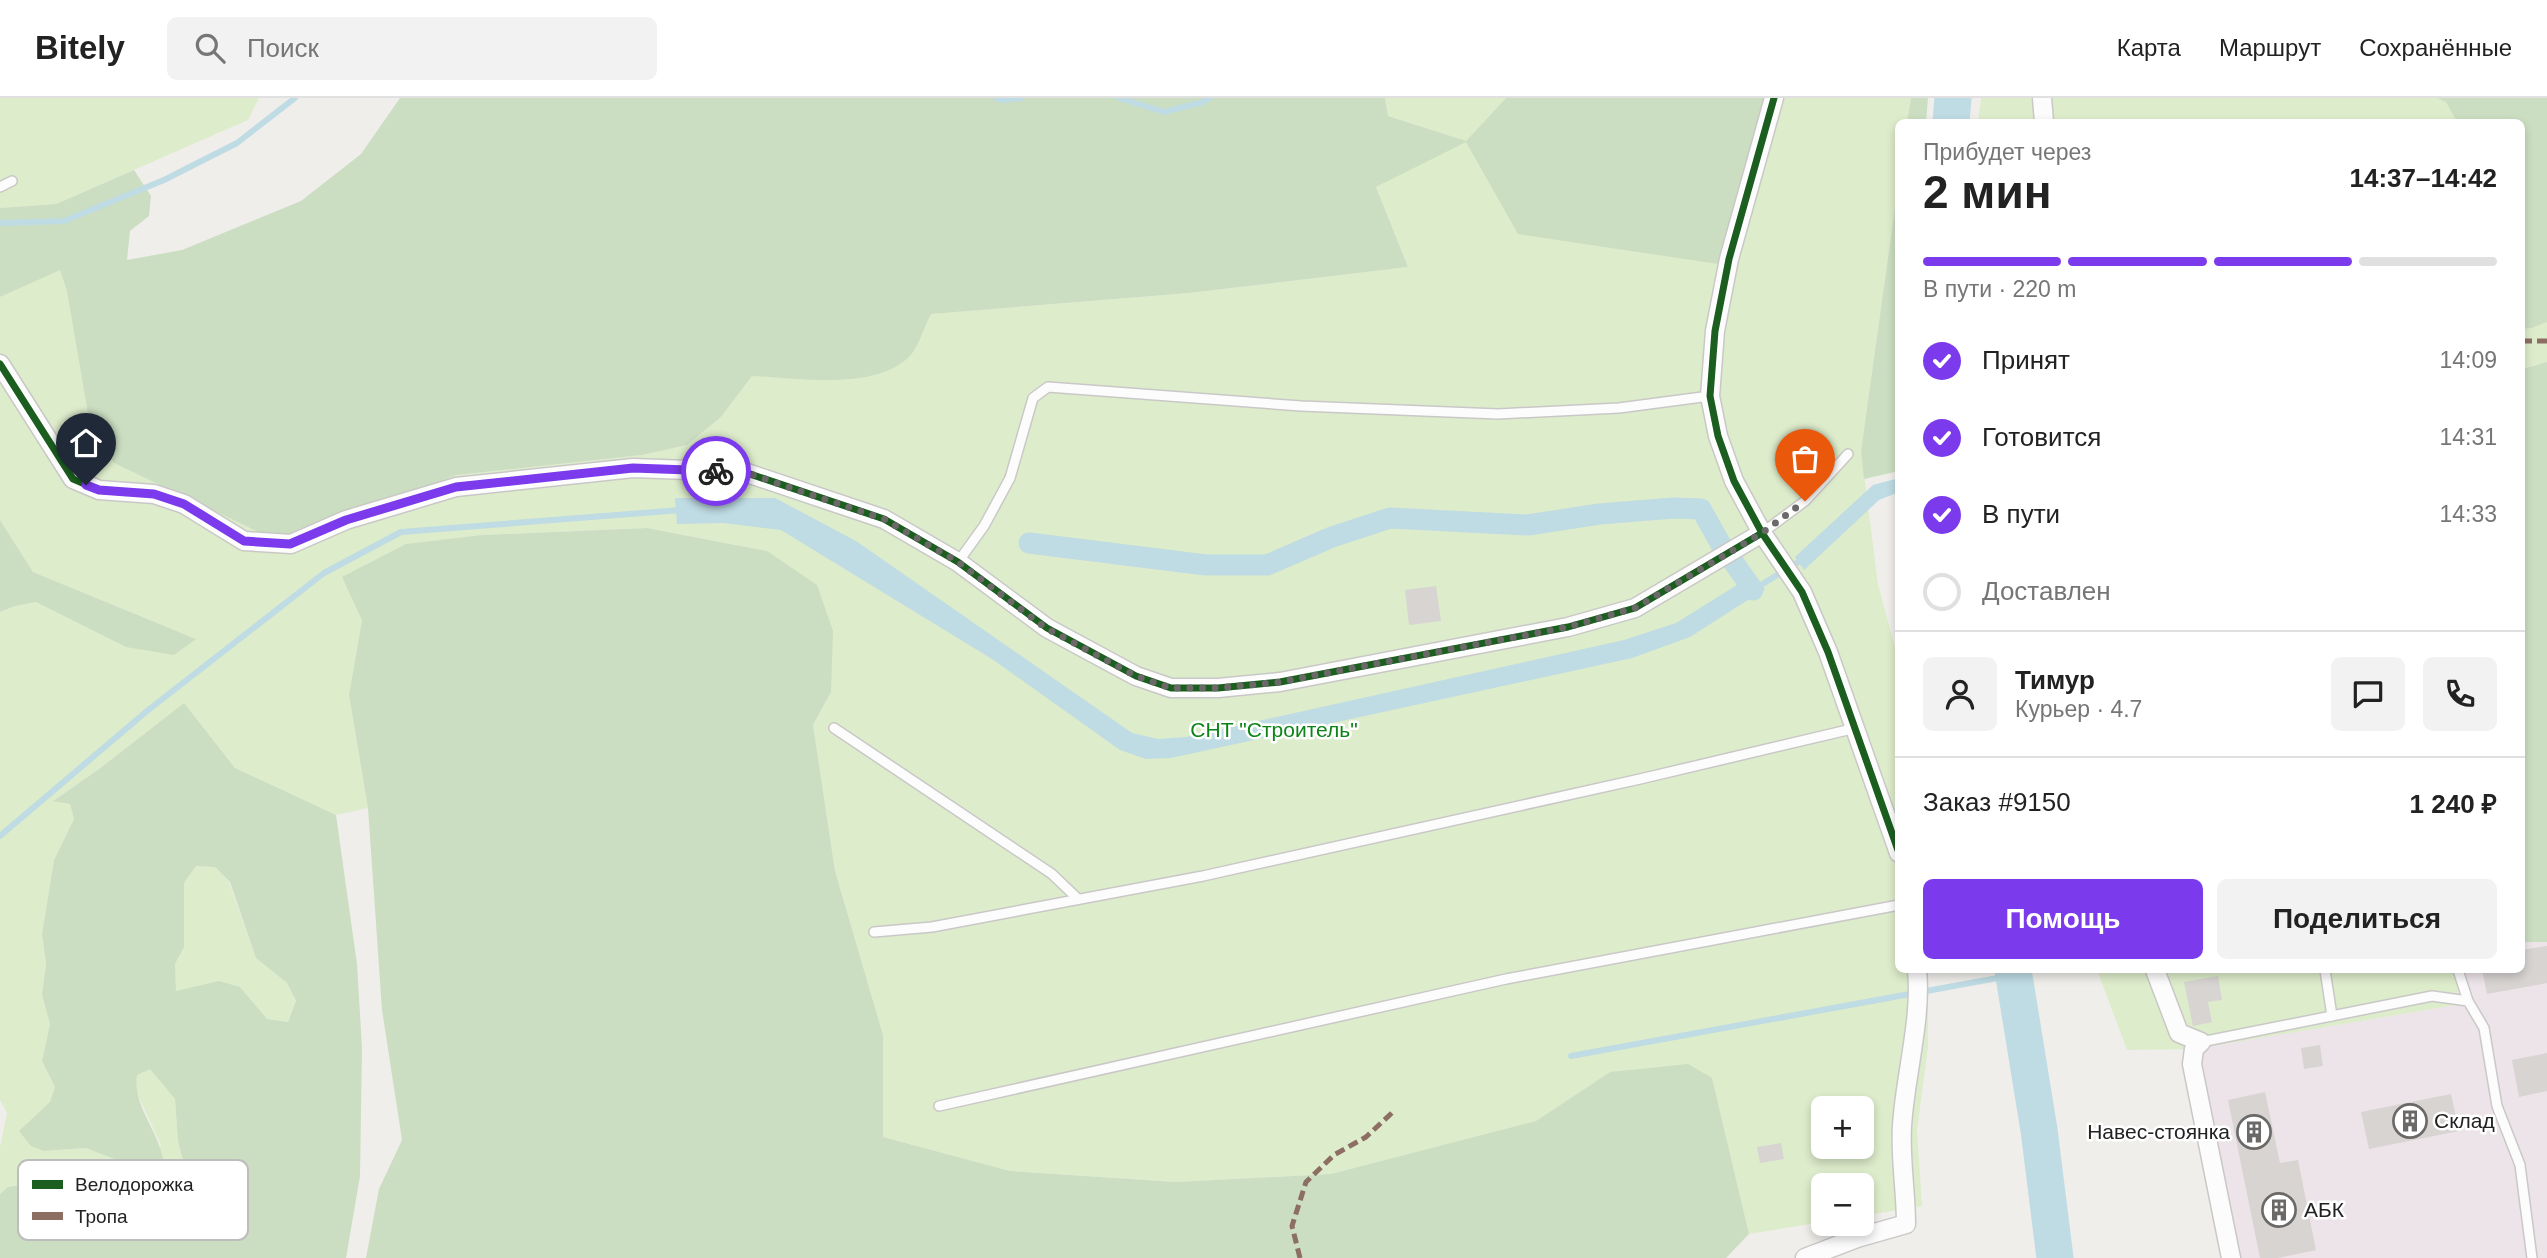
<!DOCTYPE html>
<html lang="ru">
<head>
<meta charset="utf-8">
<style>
  :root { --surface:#fff; --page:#f2f2f2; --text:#222; --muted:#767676; --line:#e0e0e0; --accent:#7c3aed }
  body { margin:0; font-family:Arial,sans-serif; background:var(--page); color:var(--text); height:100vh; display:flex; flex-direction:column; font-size:26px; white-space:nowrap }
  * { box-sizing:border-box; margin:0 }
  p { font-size:23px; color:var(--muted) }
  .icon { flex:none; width:38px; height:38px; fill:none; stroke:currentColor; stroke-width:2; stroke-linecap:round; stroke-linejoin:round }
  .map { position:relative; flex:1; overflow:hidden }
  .details { position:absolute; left:1895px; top:21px; width:630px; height:854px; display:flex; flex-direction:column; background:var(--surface); border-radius:10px; box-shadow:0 4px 10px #0003 }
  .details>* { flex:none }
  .tools { position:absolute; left:1811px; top:998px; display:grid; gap:14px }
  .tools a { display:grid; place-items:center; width:63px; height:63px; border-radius:10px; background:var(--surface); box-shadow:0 4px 10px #0003; font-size:35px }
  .pin { position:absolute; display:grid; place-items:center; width:60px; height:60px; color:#fff; margin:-72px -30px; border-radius:50% 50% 50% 0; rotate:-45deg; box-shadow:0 0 7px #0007 }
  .pin .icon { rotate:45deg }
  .courier { position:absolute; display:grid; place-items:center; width:70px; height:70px; margin:-35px; border:5px solid #7c3aed; border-radius:50%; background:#fff; color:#222; box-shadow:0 2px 9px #0007 }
  .summary em { font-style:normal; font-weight:800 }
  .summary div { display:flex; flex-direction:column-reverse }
  .summary { display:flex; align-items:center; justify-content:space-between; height:119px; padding:0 28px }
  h1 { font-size:46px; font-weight:800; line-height:52px }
  .bar { display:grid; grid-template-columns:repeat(4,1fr); gap:10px 7px; align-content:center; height:84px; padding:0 28px }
  .bar i { height:9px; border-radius:5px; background:var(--line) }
  .bar .on { background:var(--accent) }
  .bar p { grid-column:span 4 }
  .line { display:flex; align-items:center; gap:18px; padding:0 28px; border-top:2px solid var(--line) }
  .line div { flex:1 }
  .round { display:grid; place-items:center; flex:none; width:74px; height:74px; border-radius:10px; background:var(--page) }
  ol { padding:0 28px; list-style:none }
  li { display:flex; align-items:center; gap:21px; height:77px }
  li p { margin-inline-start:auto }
  li .icon { padding:7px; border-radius:50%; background:var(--accent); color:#fff; stroke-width:4 }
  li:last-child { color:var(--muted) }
  li i { width:38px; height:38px; border:4px solid var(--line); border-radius:50% }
  .button { display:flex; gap:14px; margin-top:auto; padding:14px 28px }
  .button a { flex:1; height:80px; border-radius:10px; background:var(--accent); color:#fff; font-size:28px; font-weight:800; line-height:80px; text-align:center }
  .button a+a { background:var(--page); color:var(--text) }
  header { display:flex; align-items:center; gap:42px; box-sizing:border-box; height:98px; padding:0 35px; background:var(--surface); border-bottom:2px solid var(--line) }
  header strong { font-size:33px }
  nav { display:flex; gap:38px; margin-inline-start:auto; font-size:24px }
  .search { width:490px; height:63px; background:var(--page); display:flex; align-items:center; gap:18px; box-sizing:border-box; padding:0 24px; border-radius:10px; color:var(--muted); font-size:26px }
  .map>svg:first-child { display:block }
  .industrial { fill:#ede4e9 }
  .grass { fill:#ddeccb; fill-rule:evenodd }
  .forest { fill:#cbdec1; fill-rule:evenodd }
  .water { fill:#bfdbe3 }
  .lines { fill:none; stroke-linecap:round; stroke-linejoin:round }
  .stream { stroke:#bfdbe3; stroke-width:6 }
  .canal { stroke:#bfdbe3; stroke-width:21 }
  .river { stroke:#bfdbe3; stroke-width:37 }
  .building { fill:#d7d4d2 }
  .lane-casing { stroke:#c9c8c7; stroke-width:12 }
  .street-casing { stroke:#c9c8c7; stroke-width:21 }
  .lane { stroke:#fdfcfc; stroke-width:9 }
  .street { stroke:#fdfcfc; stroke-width:18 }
  .quiet { stroke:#8d6e63; stroke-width:5; stroke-dasharray:10 5; stroke-linecap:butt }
  .cycleway-casing { stroke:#fff; stroke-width:11 }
  .cycleway { stroke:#1b5e20; stroke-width:7 }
  .done { stroke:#6a6968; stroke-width:7; stroke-dasharray:0 12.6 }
  .route { stroke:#7c3aed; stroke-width:9 }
  .labels { text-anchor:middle; stroke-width:5; stroke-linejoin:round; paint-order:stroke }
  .park-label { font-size:21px; fill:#0c8416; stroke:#fff }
  .poi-label { font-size:21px; fill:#222; stroke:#fff; text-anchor:start }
  .key { fill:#fff; stroke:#bdbdbd; stroke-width:2 }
  .key-label { font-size:19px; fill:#222 }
</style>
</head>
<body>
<header>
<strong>Bitely</strong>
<div class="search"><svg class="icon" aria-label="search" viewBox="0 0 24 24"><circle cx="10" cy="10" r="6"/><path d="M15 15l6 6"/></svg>Поиск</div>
<nav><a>Карта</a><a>Маршрут</a><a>Сохранённые</a></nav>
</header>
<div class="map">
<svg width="2547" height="1160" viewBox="0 0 2547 1160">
  <rect width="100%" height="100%" fill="#f0eeeb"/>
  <path class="industrial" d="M2522,844H2547V1160H2234L2195,951L2455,907L2460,872H2522Z"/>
  <g class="grass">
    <path d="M0,0H259L248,22L56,106L0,110Z"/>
    <path d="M1385,0H1506L1466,43L1718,166L1765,0H1911L1907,24H1899V81L1861,353L1878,486L1899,564V872H1928V949L1917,1032L1922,1108L1862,1118V1087H1824L1823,1124L1749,1136L1712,981L1610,974L1536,1023L1331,1076L1176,1084L1010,1073L883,1039V937L835,773L813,627L831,594L767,453L647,430L483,437L362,522L349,597L368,710L336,717L235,670L184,605L99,671L54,702L70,706L74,721L54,762L42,836L46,866L42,897L50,926L42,963L55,989L51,1003L44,1053L86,1050L137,1070L161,1047L135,991L137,976L150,970L175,1001L178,1043L196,1113L183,1121L153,1117L67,1080L8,1089L0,1096V1049L7,1015L0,1002V514L15,508L36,504L126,549L196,541L33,474L0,422V199L60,171L67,193L289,436L457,377L642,357L687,347L721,319L752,278L850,281L910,258L930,216L1189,195L1408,169L1376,89L1465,43L1388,18ZM1824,1010H1862V1048H1824Z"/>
    <path d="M1981,0H2437L2446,3L2457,24H1978Z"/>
    <path d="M2547,224V264L2522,271V231L2532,230Z"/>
    <path d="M196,768L215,769L229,784L256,860L287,885L296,904L288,924L267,921L240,889L176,894L175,866L184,849V785Z"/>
    <path d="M2097,872H2460L2456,907L2195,951L2127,952Z"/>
  </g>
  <g class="forest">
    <path d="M400,0H1385L1388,18L1466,43L1506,0H1765L1718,166L1518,136L1466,44L1376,89L1408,169L1189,195L931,216C924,228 919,249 909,259C873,293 798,280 752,278L721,319L687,347L642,357L457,377L289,436H263L114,365L90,327L67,193L60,172L0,199V110L56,106L134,72L151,98L149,118L130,133L127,162L182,152L301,103L361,56Z"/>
    <path d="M1911,0H1928L1926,24H1907Z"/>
    <path d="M2437,0H2547V224L2532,230L2522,231V24H2457L2446,4Z"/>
    <path d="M1899,81V373L1864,381L1861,353Z"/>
    <path d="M2547,264V844H2522V271Z"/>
    <path d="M0,422L33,474L196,541L174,557L126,549L36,504L15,508L0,514Z"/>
    <path d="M647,430L767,453L817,487L833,533L831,594L813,627L835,773L883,937V1039L1010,1073L1176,1084L1331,1076L1536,1023L1610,974L1688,966L1712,980L1749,1136L1726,1160H366L379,1091L402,1042L382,912L368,710L349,597L362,522L342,479L406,446L483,437Z"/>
    <path d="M184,605L235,670L336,717L357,866L362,950L360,1078L346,1160H0V1096L8,1089L67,1080L153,1117L183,1121L196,1113L178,1043L175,1001L150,971L137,977C132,1006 158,1032 163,1061L152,1071L137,1070L86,1050L44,1053L31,1048L19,1033L50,1004L55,989L42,963L50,926L42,897L46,866L42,836L54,762L74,721L70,706L53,703L99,671ZM196,768L215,769L230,784L256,860L287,885L296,903L288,924L267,921L240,889L219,883L176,893L175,866L184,849V785Z"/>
  </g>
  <g class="water">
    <path d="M1899,380V394L1879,402L1804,472L1795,459L1873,387Z"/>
    <path d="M675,400H775L856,443L1132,635L1158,641L1186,639L1624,542L1676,525L1753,477L1765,491L1690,539L1632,560L1171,660L1146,661L1120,652L992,561L781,432L723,425L677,426Z"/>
  </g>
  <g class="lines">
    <g class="stream">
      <path d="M996,0L1002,2L1021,0"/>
      <path d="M1119,0L1164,14L1203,4L1210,0"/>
      <path d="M0,125L64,123L164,82L237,45L295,0"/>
      <path d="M1756,490L1803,461"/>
      <path d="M0,738L147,613L324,475L401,434L681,412"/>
      <path d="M1571,958L2014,877"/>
    </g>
    <path class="canal" d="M1029,445L1206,467H1267L1332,439L1390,420L1528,427L1599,416L1674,410L1701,411L1720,445L1753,492"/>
    <g class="river">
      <path d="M1951,24L1953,0"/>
      <path d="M2013,872L2039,1032L2055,1160"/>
    </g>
  </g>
  <g class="building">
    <path d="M1436,488L1441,523L1409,527L1405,492Z"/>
    <path d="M2547,848V885L2487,896L2482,872H2522V852Z"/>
    <path d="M2218,878L2222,902L2208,904L2212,924L2193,928L2184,884Z"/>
    <path d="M2320,947L2323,968L2304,971L2301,950Z"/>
    <path d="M2547,955V993L2519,999L2512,962Z"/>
    <path d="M2265,994L2280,1065L2298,1062L2316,1152L2278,1160H2260L2228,1002Z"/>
    <path d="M2451,996L2459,1033L2369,1051L2361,1014Z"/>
    <path d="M1781,1045L1784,1061L1760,1065L1757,1049Z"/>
  </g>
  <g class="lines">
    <g class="lane-casing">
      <g id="lane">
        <path d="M0,89L12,83"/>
        <path d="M1762,435L1805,403L1848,356"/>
        <path d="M958,464L984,428L1010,380L1033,300L1048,289L1301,308L1498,316L1619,310L1710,298"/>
        <path d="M834,630L1052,776L1078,801"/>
        <path d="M874,834L932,829L1203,778L1640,681L1856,630"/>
        <path d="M2325,872L2332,918"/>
        <path d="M2458,872L2468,903"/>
        <path d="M2201,944L2432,898L2468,903L2484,930L2497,1008L2520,1067L2532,1160"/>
        <path d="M939,1008L1506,881L1899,807"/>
      </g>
    </g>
    <g class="street-casing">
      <g id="street">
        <path d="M1774,0L1729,161L1715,233L1710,298L1718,338L1734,383L1762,435L1802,494L1828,554L1899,755"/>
        <path d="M2042,0L2044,24"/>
        <path d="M0,266L73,381L99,392L154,396L184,406L244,443L291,446L346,422L456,389L633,370L744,374L884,421L958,464L1047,530L1136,578L1171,590H1218L1280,584L1568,529L1635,510L1762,435"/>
        <path d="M2155,872L2179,935L2201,944L2194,951L2192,966L2231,1160"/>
        <path d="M1805,1160L1857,1140L1906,1126C1906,1093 1900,1061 1902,1028C1905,978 1922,921 1917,872"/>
      </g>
    </g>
    <use href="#lane" class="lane"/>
    <use href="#street" class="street"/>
    <g class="quiet">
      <path d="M2522,243H2547"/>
      <path d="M1300,1160L1292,1128L1306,1084L1334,1057L1366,1039L1395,1012"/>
    </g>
    <g class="cycleway-casing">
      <g id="cycleway">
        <path d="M1774,0L1729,161L1715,233L1710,298L1718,338L1734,383L1762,435L1802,494L1828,554L1899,755"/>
        <path d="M0,266L73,381L99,392L154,396L184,406L244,443L291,446L346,422L456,389L633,370L744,374L884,421L958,464L1047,530L1136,578L1171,590H1218L1280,584L1568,529L1635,510L1762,435"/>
      </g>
    </g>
    <use href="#cycleway" class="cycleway"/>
  </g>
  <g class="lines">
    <path class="done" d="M716,373L744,374L884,421L958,464L1046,530L1136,578L1171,590H1218L1280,584L1568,529L1635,510L1762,435L1805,403"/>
    <path class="route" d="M86,387L99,392L154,396L184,406L244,443L290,446L346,422L456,389L633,370L716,373"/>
  </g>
  <defs>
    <g id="building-ring" transform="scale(1.75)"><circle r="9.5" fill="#fff" stroke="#6a6968" stroke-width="1.5"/><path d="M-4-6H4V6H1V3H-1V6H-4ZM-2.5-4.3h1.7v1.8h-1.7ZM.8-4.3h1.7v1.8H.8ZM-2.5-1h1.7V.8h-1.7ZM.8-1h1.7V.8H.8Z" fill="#6a6968"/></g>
  </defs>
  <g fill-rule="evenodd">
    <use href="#building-ring" x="2410" y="1023"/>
    <use href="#building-ring" x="2254" y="1034"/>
    <use href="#building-ring" x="2279" y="1112"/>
  </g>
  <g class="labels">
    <g class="park-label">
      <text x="1274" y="639">СНТ "Строитель"</text>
    </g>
    <g class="poi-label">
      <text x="2434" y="1030">Склад</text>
      <text x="2230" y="1041" text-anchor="end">Навес-стоянка</text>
      <text x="2304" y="1119">АБК</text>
    </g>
  </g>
  <rect x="18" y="1062" width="230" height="80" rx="10" class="key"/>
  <rect x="32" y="1082" width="31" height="9" fill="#1b5e20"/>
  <rect x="32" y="1114" width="31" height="8" fill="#8d6e63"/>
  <g class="key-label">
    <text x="75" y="1093">Велодорожка</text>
    <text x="75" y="1125">Тропа</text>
  </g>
</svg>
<div class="tools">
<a>+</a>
<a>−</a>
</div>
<div class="pin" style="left:1805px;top:403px;background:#ea580c"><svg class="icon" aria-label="bag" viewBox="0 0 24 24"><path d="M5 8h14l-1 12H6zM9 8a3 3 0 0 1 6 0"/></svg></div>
<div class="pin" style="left:86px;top:387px;background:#1f2937"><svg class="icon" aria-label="home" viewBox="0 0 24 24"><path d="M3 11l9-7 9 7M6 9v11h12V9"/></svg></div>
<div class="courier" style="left:716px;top:373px"><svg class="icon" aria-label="bike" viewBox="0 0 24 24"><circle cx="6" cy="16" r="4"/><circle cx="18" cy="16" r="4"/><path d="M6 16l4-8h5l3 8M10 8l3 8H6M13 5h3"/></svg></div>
<section class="details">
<div class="summary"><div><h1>2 мин</h1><p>Прибудет через</p></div><em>14:37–14:42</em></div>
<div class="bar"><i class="on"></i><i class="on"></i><i class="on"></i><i></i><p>В пути · 220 m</p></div>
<ol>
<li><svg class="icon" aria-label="check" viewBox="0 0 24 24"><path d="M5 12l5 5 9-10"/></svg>Принят<p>14:09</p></li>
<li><svg class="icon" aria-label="check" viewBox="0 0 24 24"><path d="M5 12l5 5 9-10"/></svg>Готовится<p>14:31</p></li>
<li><svg class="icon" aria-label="check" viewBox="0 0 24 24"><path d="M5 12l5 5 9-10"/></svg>В пути<p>14:33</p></li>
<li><i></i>Доставлен</li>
</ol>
<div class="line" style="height:126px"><a class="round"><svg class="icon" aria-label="person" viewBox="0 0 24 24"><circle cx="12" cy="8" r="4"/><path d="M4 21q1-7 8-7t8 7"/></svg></a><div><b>Тимур</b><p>Курьер · 4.7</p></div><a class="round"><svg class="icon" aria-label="chat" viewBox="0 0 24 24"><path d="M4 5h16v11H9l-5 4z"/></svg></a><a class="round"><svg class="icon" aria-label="phone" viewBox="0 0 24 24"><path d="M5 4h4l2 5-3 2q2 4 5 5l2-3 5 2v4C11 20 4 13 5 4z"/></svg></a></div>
<div class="line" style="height:91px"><div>Заказ #9150</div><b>1 240 ₽</b></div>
<div class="button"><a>Помощь</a><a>Поделиться</a></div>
</section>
</div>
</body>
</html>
